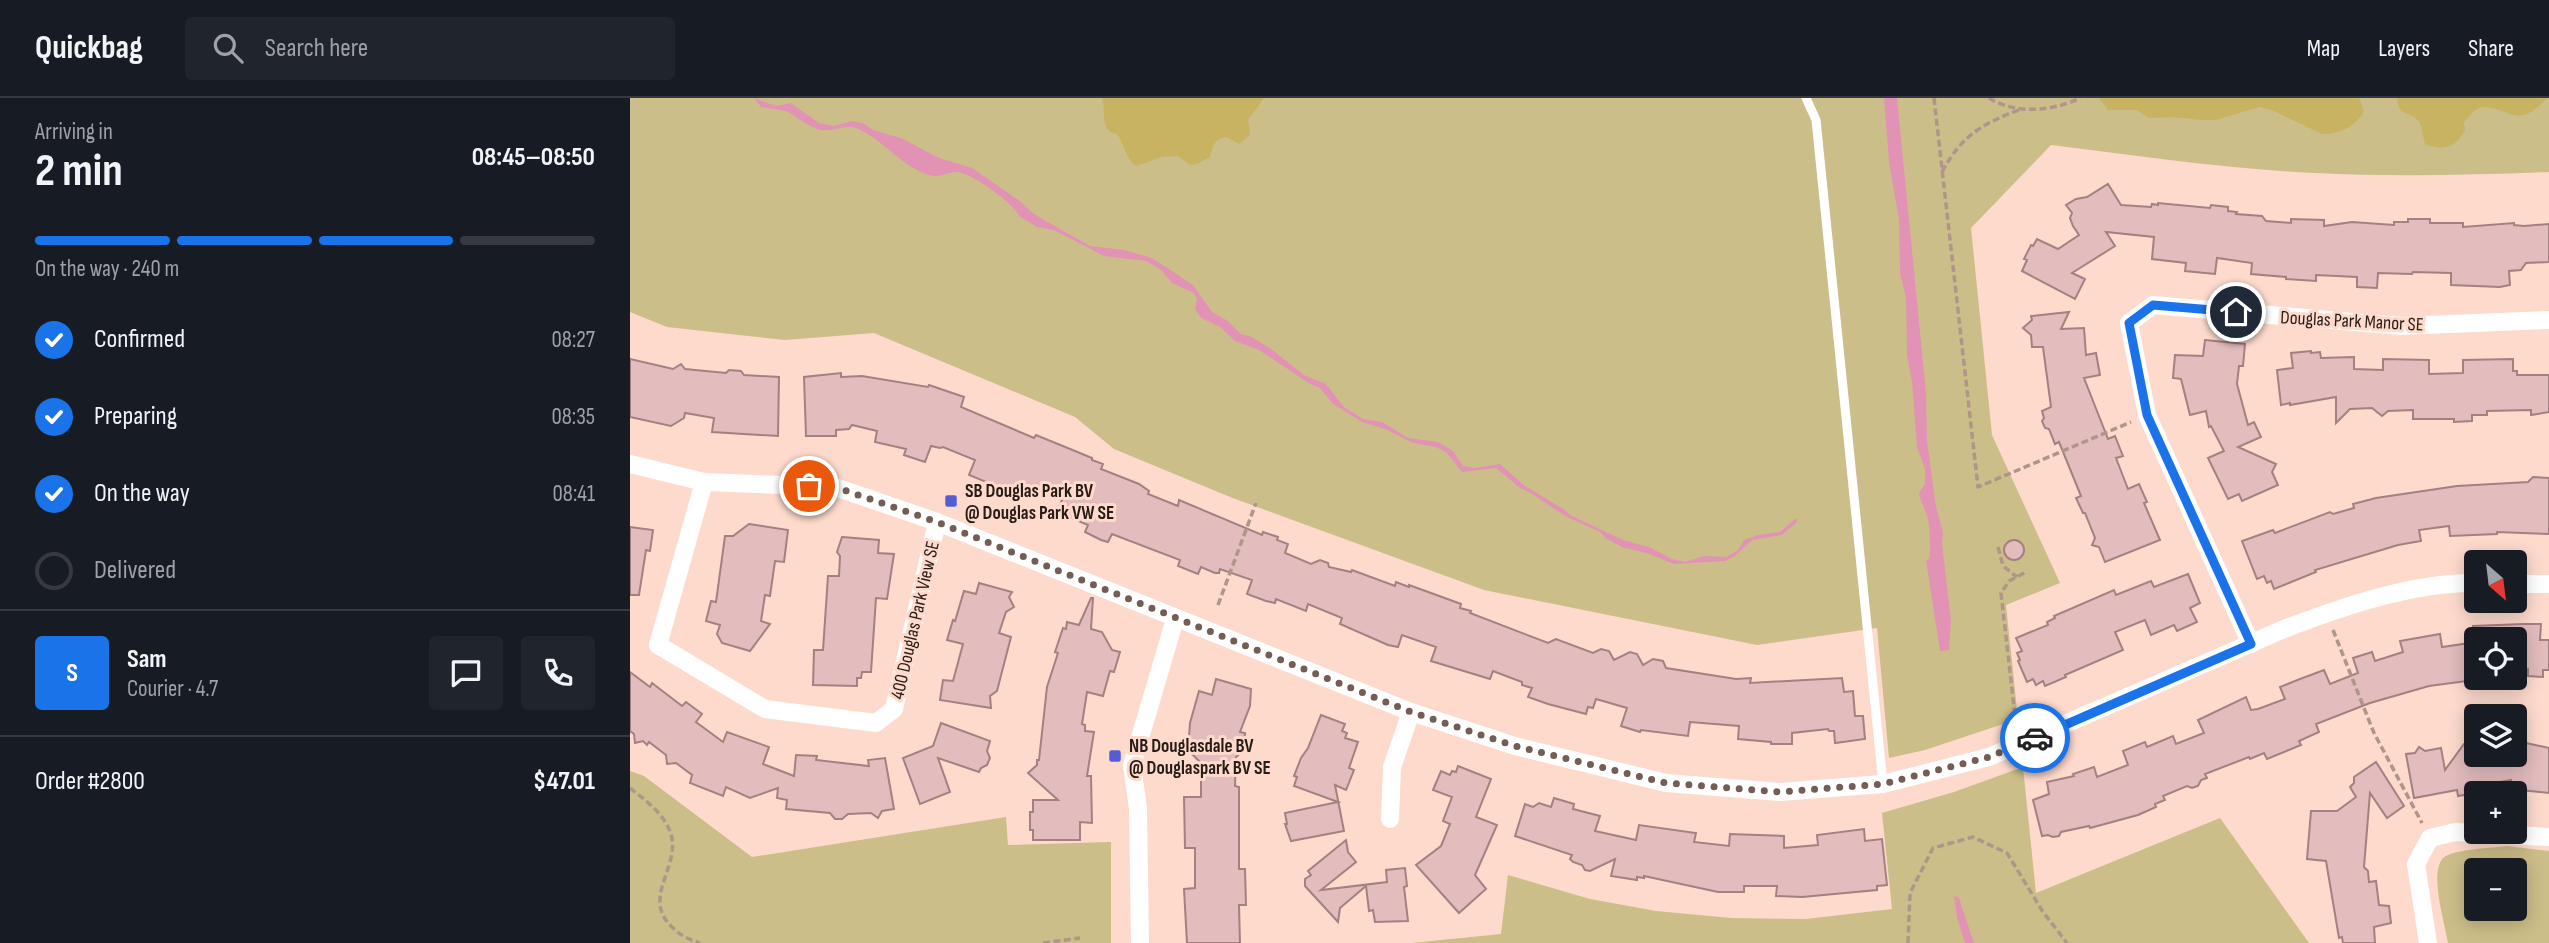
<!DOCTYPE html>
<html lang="en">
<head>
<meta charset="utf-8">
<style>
  :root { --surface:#171b24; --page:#20242c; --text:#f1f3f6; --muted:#9ea1a6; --line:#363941; --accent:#1a73e8 }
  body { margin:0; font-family:"Sofia Sans Condensed",sans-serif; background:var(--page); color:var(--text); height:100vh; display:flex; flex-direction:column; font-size:26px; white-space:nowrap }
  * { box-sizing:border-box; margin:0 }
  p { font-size:23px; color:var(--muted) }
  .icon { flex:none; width:38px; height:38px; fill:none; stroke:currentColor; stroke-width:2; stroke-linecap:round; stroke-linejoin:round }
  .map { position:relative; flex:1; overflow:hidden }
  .drawer { display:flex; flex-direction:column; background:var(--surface); width:630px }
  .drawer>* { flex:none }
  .needle { width:46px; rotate:152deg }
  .fabs { position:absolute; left:1834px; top:452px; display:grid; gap:14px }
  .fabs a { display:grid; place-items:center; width:63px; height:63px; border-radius:7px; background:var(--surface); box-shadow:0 4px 18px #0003; font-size:35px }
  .pin { position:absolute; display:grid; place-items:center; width:60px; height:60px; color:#fff; margin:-30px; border:4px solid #fff; border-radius:50%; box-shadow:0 2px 7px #0007 }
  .courier { position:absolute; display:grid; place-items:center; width:70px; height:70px; margin:-35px; border:5px solid #1a73e8; border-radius:50%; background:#fff; color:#222; box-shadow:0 2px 9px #0007 }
  .headline em { font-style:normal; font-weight:700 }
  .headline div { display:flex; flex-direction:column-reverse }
  .headline { display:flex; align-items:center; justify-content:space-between; height:119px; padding:0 35px }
  h1 { font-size:46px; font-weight:700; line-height:52px }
  .bar { display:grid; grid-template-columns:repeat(4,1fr); gap:10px 7px; align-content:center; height:84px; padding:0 35px }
  .bar i { height:9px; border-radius:5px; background:var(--line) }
  .bar .selected { background:var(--accent) }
  .bar p { grid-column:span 4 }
  .line { display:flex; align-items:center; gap:18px; padding:0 35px; border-top:2px solid var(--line) }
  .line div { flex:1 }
  .round { display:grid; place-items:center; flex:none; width:74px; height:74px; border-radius:7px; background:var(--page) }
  ol { padding:0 35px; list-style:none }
  li { display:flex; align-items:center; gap:21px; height:77px }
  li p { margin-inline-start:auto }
  li .icon { padding:7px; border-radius:50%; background:var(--accent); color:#fff; stroke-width:4 }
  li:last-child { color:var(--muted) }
  li i { width:38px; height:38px; border:4px solid var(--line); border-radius:50% }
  header { display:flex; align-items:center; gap:42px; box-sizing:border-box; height:98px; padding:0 35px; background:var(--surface); border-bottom:2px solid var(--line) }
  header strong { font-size:33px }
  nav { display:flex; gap:38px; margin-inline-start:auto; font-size:24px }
  .search { width:490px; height:63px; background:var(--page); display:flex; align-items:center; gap:18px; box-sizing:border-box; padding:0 24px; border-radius:7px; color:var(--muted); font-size:26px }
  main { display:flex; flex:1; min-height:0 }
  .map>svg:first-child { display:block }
  .green { fill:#ccbe88; fill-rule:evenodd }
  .forest { fill:#c8b363 }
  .water { fill:#e293b5 }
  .building { fill:#e3bcbd; stroke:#a48080; stroke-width:2 }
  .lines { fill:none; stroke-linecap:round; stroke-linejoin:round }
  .path { stroke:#b0968a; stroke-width:3.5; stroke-dasharray:7 3.5; stroke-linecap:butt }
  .service { stroke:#fff; stroke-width:9 }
  .minor { stroke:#fff; stroke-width:18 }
  .done { stroke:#725e55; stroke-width:7; stroke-dasharray:0 12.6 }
  .route { stroke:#1a73e8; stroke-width:9 }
  .poi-dot { fill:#545dd3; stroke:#fddacc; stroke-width:2.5 }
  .labels { text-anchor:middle; stroke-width:6; stroke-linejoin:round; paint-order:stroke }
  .street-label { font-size:19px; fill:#271b15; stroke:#fddacc }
  .poi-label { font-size:19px; font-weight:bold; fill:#271b15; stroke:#fddacc; text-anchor:start }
</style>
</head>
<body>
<header>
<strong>Quickbag</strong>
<div class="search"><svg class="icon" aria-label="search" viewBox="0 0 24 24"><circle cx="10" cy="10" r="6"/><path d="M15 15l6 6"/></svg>Search here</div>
<nav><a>Map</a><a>Layers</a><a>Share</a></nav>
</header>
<main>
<section class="drawer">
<div class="headline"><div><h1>2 min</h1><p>Arriving in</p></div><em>08:45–08:50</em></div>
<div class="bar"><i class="selected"></i><i class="selected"></i><i class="selected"></i><i></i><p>On the way · 240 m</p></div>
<ol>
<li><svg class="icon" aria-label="check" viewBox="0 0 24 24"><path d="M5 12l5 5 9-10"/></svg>Confirmed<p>08:27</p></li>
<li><svg class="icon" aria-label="check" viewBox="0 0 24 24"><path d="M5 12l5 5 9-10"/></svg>Preparing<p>08:35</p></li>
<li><svg class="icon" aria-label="check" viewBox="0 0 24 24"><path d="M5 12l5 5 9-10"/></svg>On the way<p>08:41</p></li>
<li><i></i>Delivered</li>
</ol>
<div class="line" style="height:126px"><b class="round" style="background:var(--accent);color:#fff">S</b><div><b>Sam</b><p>Courier · 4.7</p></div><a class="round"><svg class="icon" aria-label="chat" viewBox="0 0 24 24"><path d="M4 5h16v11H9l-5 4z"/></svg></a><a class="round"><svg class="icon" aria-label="phone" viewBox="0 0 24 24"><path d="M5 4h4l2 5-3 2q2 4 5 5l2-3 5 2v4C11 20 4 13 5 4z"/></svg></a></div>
<div class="line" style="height:91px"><div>Order #2800</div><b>$47.01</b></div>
</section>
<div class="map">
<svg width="1919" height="845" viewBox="0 0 1919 845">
  <rect width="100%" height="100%" fill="#fddacc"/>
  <g class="green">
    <path d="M0,0H1919V74C1841,77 1763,79 1685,75C1597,71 1509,58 1421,47L1341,130L1362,337L1430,485L1376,507L1388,621L1295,652L1259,660L1247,530L1127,547L854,492L600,399L484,351L445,319L244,235L155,242L37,229L0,214Z"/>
    <path d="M1393,669L1406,795L1590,720L1679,845H782L871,836L878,777L960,801L1026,813L1101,820L1176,821L1262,811L1252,715L1324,694Z"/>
    <path d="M0,673L14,678L122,759L376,719L378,747L481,744V845H0Z"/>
    <path d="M1877,748L1919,753V845H1818C1815,826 1799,775 1813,760C1823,751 1863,750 1877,748ZM1846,772H1885V810H1846Z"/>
  </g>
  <g class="forest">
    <path d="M472,0H634L618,22L620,37L609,46L596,39C584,41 583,48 580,59L567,66L560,67L548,58L532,59L506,68C496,61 494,46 487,36C468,32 477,14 472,0Z"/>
    <path d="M1469,0H1729L1734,12C1728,27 1709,37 1692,36L1644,13L1629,9L1586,22H1572L1541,19L1519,20L1507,12H1478Z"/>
    <path d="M1767,0H1917C1886,33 1884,10 1851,9L1844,13L1834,24L1835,32C1826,50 1813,53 1795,46C1793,39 1792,29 1789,24C1781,12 1769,21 1767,0Z"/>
  </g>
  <g class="water">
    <path d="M124,0L146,8L161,5L189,25L204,28L222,23L233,25L243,32L271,40L309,60L342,70L390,103L404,116L460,148L494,152L522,160L563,187L582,214L598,223L611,236L622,239L641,251L674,277L696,286L714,309L733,321L752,324L778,340L808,344L823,353L833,368L844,370L870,366L895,388L935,412L940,417L993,442L1019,449L1042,461L1055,464L1074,458L1096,459L1108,452L1114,442L1128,437L1150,434L1166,420L1167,424L1152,437L1122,442L1105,458L1095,463L1044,466L1019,456L992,449L977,441L970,434L935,418L899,394L890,390L866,370L832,374L817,355L806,349L783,345L755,331L732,324L703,306L690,290L680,286L629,252L605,243L590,229L571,220L565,211L567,201L564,195L542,185L531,172L516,163L474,158L424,132L407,129L389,118C385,106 338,72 325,74C316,75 309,80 299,77C270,68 254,42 228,31C216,25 203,34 191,32C178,29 169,20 158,14C150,11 140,11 131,9Z"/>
    <path d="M1254,0H1267L1296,295L1297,343L1306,409L1313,434L1312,445L1321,523L1319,552L1310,553L1296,462L1299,461C1301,455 1300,428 1298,422C1296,412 1290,404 1289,395L1295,386V371L1287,349L1282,284L1277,258L1276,200L1270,175L1269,122L1259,64Z"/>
    <path d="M1324,798L1329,800L1344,845H1335L1327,820Z"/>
  </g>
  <g class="building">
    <path d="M1478,86L1491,107L1521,109L1522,106L1528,107V105L1580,110L1581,107L1598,109V113L1607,114L1606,116L1632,118L1636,123L1661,125V121L1694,122V128L1722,124L1764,127V124H1778V121H1800V125H1833V129L1884,125V127L1894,128L1919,126V164L1896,165L1891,172L1879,173L1880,187L1870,189L1821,187V175L1783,174L1782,176L1748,175L1747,190L1727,189V179L1686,177V183L1656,181V179L1621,176L1622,165L1587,160L1585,176L1555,173L1556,165L1522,161L1524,139L1476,134L1485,148L1442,175L1455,181L1445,201L1392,173L1397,162L1394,161L1401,147L1403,148L1407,141L1428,151L1449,137L1443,128L1440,120L1442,115L1436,107L1446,101L1457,99Z"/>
    <path d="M1439,214L1431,231L1454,230L1456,257L1466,255L1470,277L1454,280L1478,341L1485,338L1493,358L1486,360L1498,391L1509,386L1517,404L1514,405L1530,442L1475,464L1469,449L1462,447L1465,440L1455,415H1453L1446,400L1451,398L1429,344L1425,346L1419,331L1415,330L1412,323L1414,320L1412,313L1421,309L1413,249H1402L1401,237L1393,230L1402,222L1401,218Z"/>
    <path d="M1575,242L1615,246L1613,268H1609L1607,286L1618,327L1624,324L1631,339L1608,349L1646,366L1642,374L1648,387L1612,403L1609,396L1598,401L1578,360L1594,353L1581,328L1579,329L1576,313L1560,317L1551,281L1543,280L1545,257L1573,258Z"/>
    <path d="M1681,253V255L1690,254L1691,260L1724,259V271L1753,272V261L1799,262V276L1833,275V262L1883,261V273H1887V277H1919V314L1901,317V312L1857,313V317H1842V323L1824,324V321H1783V312L1758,313L1752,318L1742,310L1720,311L1706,325V299L1660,307V305L1651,307L1647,272L1663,270L1661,255Z"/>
    <path d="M0,261L43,271L51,266L55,271L96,275L99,272L111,273L114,277L149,279L148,338L82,334L84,320L55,315L54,320L41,328L0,319Z"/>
    <path d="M211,275V279L232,278L298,289L299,287L334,299L331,309L404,340L406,337L462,360V362L473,366L471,371L509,386L519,393L518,396L548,408L549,402L632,437L633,434L648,439L647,442L658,446L655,455L681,466L690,462L698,465L699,469L721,474L722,472L765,488L766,484L779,489V487L831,506L830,510L841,513L840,515L918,545L926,541L963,555L971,551L979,553L984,562L1000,554L1007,556L1013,567L1023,561L1033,563L1036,570L1106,581L1121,580L1120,585L1212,580L1214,594L1223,593L1225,618H1233L1235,641L1205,645L1204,633H1199L1198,631L1162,635V646H1141V644L1108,641L1109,628L1060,624L1058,638L1011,632L1010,634L991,628L997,610L966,601L963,610L958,609L956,616L918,606L898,599L902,590L892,587V584L863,573L860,581L801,563L806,549L772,537L768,549L758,547L710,526L712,520L678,506L676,513L646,501L645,505L636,503L617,496L622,482L590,471L589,475H585L571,469L568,476L548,468L550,462L482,436L478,444L471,442L455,434L458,427L427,414L432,402L393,387L388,397L339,377L345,362L313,349L310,350L301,348L295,364L274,357L276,351L245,344L247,333L222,327L219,331L206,332V338H176L174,279Z"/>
    <path d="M1903,379L1919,380V436L1867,434V436L1820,438L1819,428L1789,432L1791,443L1768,447L1685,472L1686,474L1644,491L1641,483L1637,485L1634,478L1627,481L1612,443L1643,432L1645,435L1700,414L1703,416L1724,410L1723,406L1746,400L1827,388L1898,384Z"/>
    <path d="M119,426L158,432L154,464L145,463L140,498L135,497L131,523L140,526L120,553L92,545L87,536L90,527L76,523L81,503L86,504L95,438H103Z"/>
    <path d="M0,429L23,432L20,453L16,452L9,497H0Z"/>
    <path d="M212,439L249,442L248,455L264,456L257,501L246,500L241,574H232L231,580H227V588L183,587L184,552H193L198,478H209L210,458L207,454Z"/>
    <circle cx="1384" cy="452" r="10"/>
    <path d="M1558,476L1570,505L1560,510L1567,524L1547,533L1544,527L1521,537L1515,522L1485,534L1493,552L1435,577L1436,579L1415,588L1413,583L1406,587L1403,581L1397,584L1388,563L1390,562L1387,555L1392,553L1386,540L1418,527L1417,524L1425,520L1424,518L1484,492L1486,497L1521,483L1524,489Z"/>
    <path d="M349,485L382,494L379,499L384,509L376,514L369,535L381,539L367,593L360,598L361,610L310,602L313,582L323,583L333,546L317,542L323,522L325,523L334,493L346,496Z"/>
    <path d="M461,500H463L461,531L472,534L482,552L490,554L484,574L480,573L473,598L457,594L452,626L455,627V633L464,634L457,678H461L462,725L450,724V742H403V732H400V714H403V702H428L398,675L407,667V662H409L417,589L428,555L425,554L433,530L436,531L437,524L449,527Z"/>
    <path d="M1894,526H1911L1910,542H1919V572H1913V579L1898,578V571H1887L1888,541H1844L1843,528Z"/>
    <path d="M1810,536L1812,549L1840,545L1845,582L1799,588L1740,605L1686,626L1689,634L1669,643L1671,647L1637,661L1634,655L1620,661L1619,659L1575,676L1577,680L1571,682L1568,688L1562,690L1557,688L1533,698L1535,702L1525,706L1526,709L1508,717L1460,730L1459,728L1431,734L1429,738L1423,739L1418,737L1412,738L1403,702L1419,696L1417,684L1444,678L1443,676L1464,669L1467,679L1498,667L1493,653L1515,644L1517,649L1543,638L1546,646L1574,635L1568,622L1616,599L1621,612L1628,611L1655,601L1650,589L1670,581L1694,572L1700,586L1728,575L1723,560L1742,554L1745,563L1773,554L1770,543Z"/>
    <path d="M0,574L20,589L22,585L52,608L56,604L72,616L66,624L93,644L97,634L139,649L133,666L164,678L166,657L187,658L186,662L239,668L238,662L255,660L264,711L252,713L248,720L241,715L218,716L212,721H205L200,715L156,711L157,702L147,700L148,690L120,700L96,689L93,698L60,685L62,677L46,665L37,666L36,657L19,644L17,647L13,643L5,645L4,636L0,633Z"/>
    <path d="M586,581L621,591L620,608L610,634L615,635L614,652L606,659L605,688L609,689V771H615L616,807H609L610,845H557L554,791L565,790V750H555L554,699H571V665L558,652L560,625L569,593L582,597Z"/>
    <path d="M691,617L715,626L712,633L717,635L715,640L728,644L719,670L724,672L716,692L705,687L714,733L661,743L655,726H657L655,715L708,704L664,688L667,679L664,678L671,660L678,650Z"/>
    <path d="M311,625L360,643L357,653L360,660L357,667L351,670L349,674L308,660L320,694L290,706L273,660L303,648Z"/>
    <path d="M1885,633L1896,645L1919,650V695L1881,691V682L1847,688L1846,695L1828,698L1827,692L1784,700L1776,656L1785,655L1789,649L1795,653L1811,650L1815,672L1834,646L1840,645L1846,649V656H1885Z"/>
    <path d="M1746,664L1774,708L1757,720L1740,695L1734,769L1738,773L1739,784L1746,783L1749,807L1759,808L1761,825L1744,829L1745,845H1713L1712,839L1709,840L1696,763L1677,761L1681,713H1707L1726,699L1720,689L1724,685V679Z"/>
    <path d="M828,668L861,681L846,719L867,727L845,777L856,791L829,815L786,767L811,748L820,726L813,723L822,699L803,692L811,673L820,677L822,673L826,674Z"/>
    <path d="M924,700L944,706L943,711L970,718L965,733L1006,742L1009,727L1066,735L1064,744L1099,748L1100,736L1154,738V750L1188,747L1187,737L1234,731L1235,743L1252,741L1257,787L1247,788V792L1172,799L1146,798L1147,788H1114V794H1088L1014,778V780L1007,779V782L981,778L985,761L960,773L955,772L952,767L943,764L940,761L942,757L885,738L895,706L903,709L909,705L921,709Z"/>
    <path d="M716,742L718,754L726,764L691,792L757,784L756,772L775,770L777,788L774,789L778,823L745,824L743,812L739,813L736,788L710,810L708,824L675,788V781L681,777L678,773Z"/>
  </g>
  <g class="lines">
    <g class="path">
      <path d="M1304,0L1348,389L1501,324"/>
      <path d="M1359,0C1385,17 1424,13 1450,0"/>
      <path d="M1312,74C1332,37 1353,25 1392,11"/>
      <path d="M1368,449L1373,468L1387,479"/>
      <path d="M588,507L626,405"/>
      <path d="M1703,532L1744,635L1792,725"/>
      <path d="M1386,627L1371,495L1379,483L1396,474"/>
      <path d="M0,690C15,702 32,714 40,733C53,768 10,799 42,829C51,838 58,841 70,845"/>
      <path d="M413,845L450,840"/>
      <path d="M1278,845L1280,795L1303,750L1343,739L1377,755L1413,814L1437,845"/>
    </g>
    <path class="service" d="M1176,0L1186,22L1253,686"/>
    <g class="minor">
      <path d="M0,366L74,384L205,389L307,424L781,614L885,648L1036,685L1150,694L1253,686L1359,659L1654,531C1712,509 1783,484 1846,485"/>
      <path d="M74,384L28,547L135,611L246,625L264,611L307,424"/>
      <path d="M1885,486H1919"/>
      <path d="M1621,546L1517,317L1499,225L1523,207L1771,228L1919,222"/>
      <path d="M760,721L762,669L781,614"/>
      <path d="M510,845L508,711L502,667L545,521"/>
      <path d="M1798,845L1786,766L1800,740L1825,734L1919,739"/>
    </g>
  </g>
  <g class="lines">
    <path class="done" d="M179,388L205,389L307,424L781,614L885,648L1036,685L1150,694L1253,686L1359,659L1405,640"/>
    <path class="route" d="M1405,640L1621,546L1517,317L1499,225L1523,207L1606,214"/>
  </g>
  <g class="poi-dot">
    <rect x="314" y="396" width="14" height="14" rx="3.5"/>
    <rect x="478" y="651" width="14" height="14" rx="3.5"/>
  </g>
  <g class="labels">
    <g class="street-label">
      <text transform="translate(1722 222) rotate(3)" y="7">Douglas Park Manor SE</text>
      <text transform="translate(284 522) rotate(-77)" y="7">400 Douglas Park View SE</text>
    </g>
    <g class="poi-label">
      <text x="335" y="399">SB Douglas Park BV<tspan x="335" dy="22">@ Douglas Park VW SE</tspan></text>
      <text x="499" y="654">NB Douglasdale BV<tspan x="499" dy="22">@ Douglaspark BV SE</tspan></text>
    </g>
  </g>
</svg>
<div class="fabs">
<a><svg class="needle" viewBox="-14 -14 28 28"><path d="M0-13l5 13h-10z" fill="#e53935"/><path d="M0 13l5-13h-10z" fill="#9ea1a6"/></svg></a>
<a><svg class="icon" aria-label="locate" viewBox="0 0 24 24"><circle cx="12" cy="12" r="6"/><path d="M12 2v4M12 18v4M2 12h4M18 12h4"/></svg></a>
<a><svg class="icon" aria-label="layers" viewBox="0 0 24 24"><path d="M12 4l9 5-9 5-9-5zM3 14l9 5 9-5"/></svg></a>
<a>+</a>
<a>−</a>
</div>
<div class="pin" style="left:179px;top:388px;background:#ea580c"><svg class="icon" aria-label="bag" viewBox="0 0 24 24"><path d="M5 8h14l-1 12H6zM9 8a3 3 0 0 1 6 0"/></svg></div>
<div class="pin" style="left:1606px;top:214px;background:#1f2937"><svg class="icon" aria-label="home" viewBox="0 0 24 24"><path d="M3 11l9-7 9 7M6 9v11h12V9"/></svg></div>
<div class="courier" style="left:1405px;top:640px"><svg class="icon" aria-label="car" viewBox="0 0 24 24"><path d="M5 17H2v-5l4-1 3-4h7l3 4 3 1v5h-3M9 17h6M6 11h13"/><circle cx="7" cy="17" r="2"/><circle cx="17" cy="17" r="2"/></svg></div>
</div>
</main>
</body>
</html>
